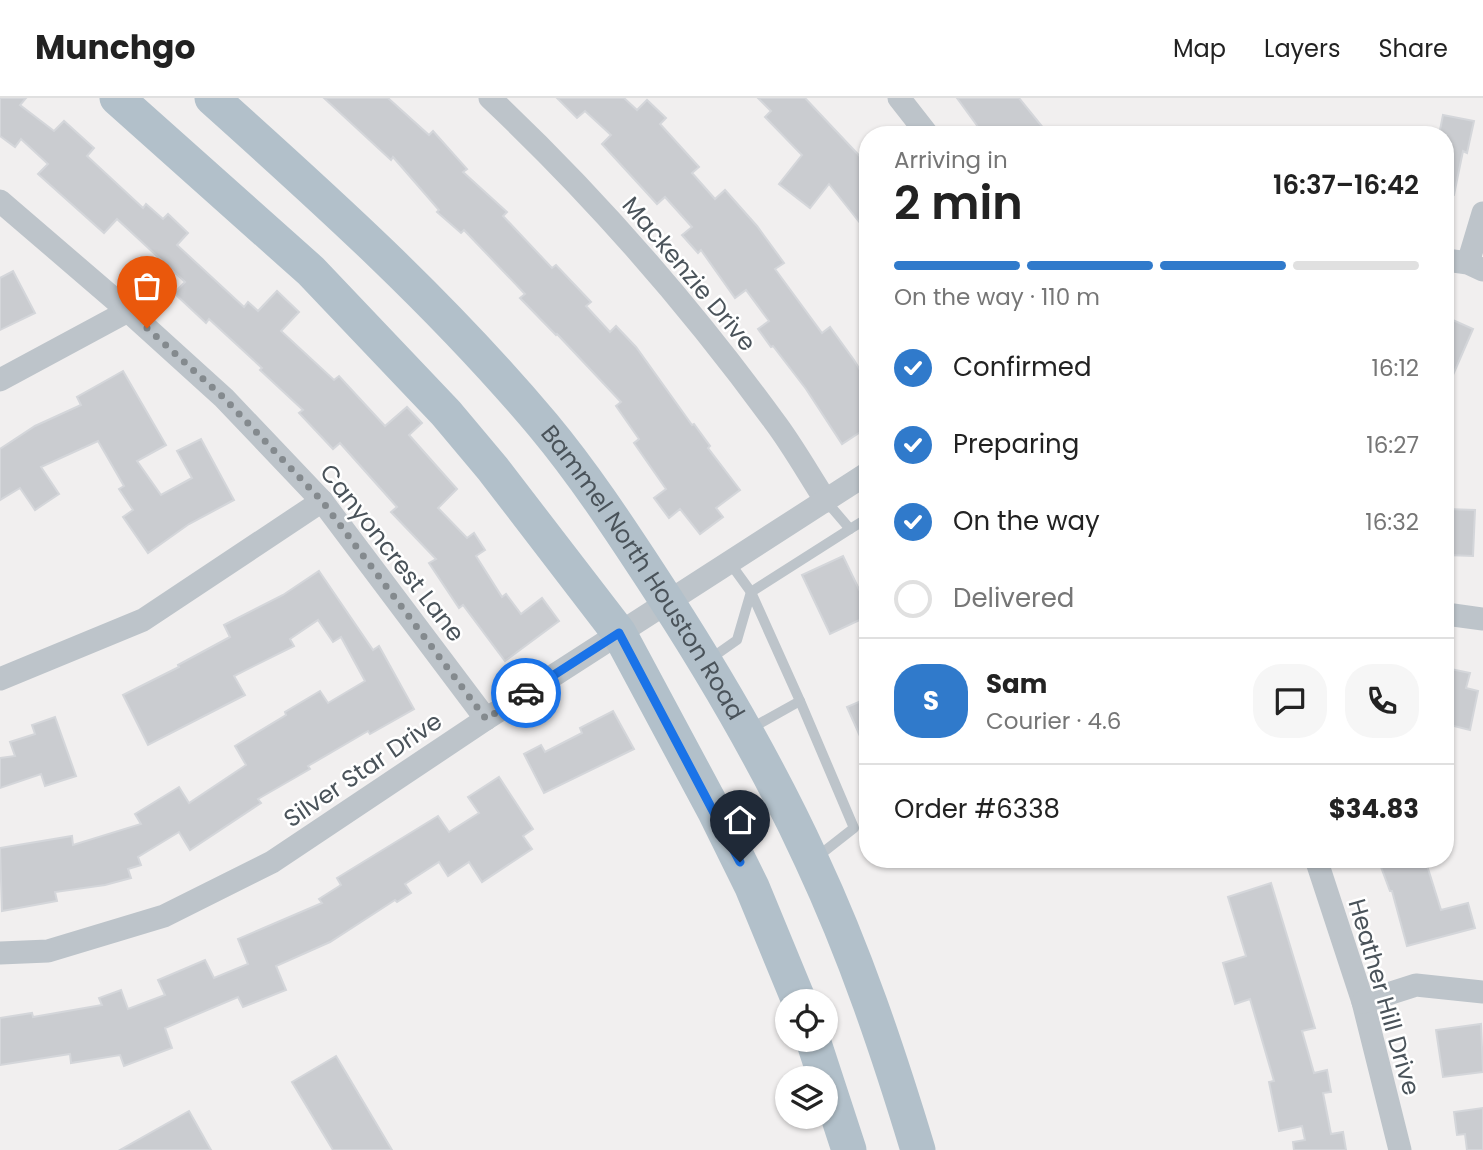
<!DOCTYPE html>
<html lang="en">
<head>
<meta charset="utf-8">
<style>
  :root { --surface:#fff; --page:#f6f6f6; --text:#222; --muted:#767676; --line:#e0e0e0; --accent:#307acb }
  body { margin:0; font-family:Poppins,sans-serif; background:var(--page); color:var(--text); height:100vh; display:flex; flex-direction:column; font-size:26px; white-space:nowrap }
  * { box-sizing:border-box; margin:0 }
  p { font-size:23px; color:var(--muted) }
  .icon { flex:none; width:38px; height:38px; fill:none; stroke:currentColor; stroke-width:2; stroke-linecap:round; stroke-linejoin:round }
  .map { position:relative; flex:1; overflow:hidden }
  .sheet { position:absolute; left:859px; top:28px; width:595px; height:742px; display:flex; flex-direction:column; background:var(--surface); border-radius:28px; box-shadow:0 2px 5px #0004 }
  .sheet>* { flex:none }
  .buttons { position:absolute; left:775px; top:891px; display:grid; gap:14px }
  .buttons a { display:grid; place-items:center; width:63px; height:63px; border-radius:50%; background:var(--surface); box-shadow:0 2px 5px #0004; font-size:35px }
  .pin { position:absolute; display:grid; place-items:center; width:60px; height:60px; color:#fff; margin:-72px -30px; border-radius:50% 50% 50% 0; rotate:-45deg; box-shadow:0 0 7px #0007 }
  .pin .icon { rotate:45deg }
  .courier { position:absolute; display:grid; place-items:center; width:70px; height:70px; margin:-35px; border:5px solid #1a73e8; border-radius:50%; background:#fff; color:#222; box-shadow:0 2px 9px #0007 }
  .summary em { font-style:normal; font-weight:600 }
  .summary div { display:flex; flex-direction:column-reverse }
  .summary { display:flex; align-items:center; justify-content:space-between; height:119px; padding:0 35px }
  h1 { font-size:46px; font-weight:600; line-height:52px }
  .bar { display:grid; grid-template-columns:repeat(4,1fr); gap:10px 7px; align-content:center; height:84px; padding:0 35px }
  .bar i { height:9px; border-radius:5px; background:var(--line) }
  .bar .active { background:var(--accent) }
  .bar p { grid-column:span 4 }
  .line { display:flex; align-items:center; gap:18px; padding:0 35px; border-top:2px solid var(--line) }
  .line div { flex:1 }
  .round { display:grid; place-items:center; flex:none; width:74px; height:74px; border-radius:28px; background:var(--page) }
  ol { padding:0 35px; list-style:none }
  li { display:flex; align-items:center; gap:21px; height:77px }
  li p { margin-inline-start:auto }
  li .icon { padding:7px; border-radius:50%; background:var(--accent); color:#fff; stroke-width:4 }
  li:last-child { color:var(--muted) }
  li i { width:38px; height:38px; border:4px solid var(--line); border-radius:50% }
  header { display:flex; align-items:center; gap:42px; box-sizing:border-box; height:98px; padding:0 35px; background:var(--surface); border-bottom:2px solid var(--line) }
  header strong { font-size:33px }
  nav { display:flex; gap:38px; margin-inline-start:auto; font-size:24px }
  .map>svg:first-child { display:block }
  .building { fill:#caccd0; stroke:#d4d6da; stroke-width:2 }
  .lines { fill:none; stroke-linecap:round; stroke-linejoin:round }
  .service { stroke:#bdc4ca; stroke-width:10 }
  .minor { stroke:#bdc4ca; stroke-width:23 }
  .primary { stroke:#b2c0ca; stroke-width:35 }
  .done { stroke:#848a8e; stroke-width:7; stroke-dasharray:0 12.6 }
  .route { stroke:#1a73e8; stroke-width:9 }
  .labels { text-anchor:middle; stroke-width:5; stroke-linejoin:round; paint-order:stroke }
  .street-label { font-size:24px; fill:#4a535a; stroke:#fff }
</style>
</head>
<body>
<header>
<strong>Munchgo</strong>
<nav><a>Map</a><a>Layers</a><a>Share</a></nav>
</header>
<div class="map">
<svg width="1483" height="1052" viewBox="0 0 1483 1052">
  <rect width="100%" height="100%" fill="#f1efef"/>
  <g class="building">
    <path d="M0,0H26L20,7L54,33L64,23L94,50L87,58L143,110L146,106L163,121L168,116L188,135L177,147L244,209L248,204L258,213L277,193L299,214L281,233L334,282L339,278L385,328L407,309L422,325L409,337L457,391L438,410L467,440L474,435L485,452L476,458L502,499L506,496L521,516L542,500L559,523L505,563L463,507L459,510L429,465L436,461L391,414L397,409L340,345L333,351L299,315L303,312L260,272L262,270L209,221L206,225L174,195L185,184L117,121L104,135L38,76L48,66L21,41L15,49L0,38Z"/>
    <path d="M324,0H388L429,37L433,33L467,71L463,74L507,114L503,118L552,170L556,167L591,204L586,208L610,234L616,228L636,249L692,327L694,326L710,348L708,350L740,392L716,410L723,419L700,436L680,411L669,420L654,400L666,391L634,345L639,341L616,308L621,304L557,236L556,237L520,200L525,196L464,132L461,135L437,114L439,112L393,59L391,62Z"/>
    <path d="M557,0H624L637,12L647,2L666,20L660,26L699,69L692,75L715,101L725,92L757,128L784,165L775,171L822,235L830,229L854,262L868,285V329L842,346L806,291L773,248L771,249L758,231L769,223L746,192L735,200L701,152L698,155L682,137L692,129L665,99L657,106L602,46L611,37L585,13L577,20Z"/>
    <path d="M758,0H805L868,67V135L829,86L810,110L779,86L802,57L765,19L771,13Z"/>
    <path d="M957,0H1019L1049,37H984Z"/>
    <path d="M1443,17L1474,23L1467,55L1463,53L1454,97L1446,96V37H1439Z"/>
    <path d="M13,173L35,215L0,232V180Z"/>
    <path d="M1446,219L1473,231L1446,293Z"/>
    <path d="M123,273L166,347L137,363L161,397L192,380L177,353L201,341L234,402L189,426L148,455L123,419L133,412L119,391L124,388L98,343L41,369L59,396L35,412L20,390L0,402V351L35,328L81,307L77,299Z"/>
    <path d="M1446,411L1475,412L1473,458L1446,457Z"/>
    <path d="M843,458L868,510V518L830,536L802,477Z"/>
    <path d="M319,473L373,552L379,548L414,611L370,636L368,633L308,668L310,671L258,701L261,705L190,752L179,734L138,759L141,767L128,771L131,780L105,787L55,794L57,803L2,813L0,750L72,738L73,747L141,726L135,716L179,689L189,705L246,667L235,648L286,617L285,614L320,593L328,605L365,583L341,539L333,544L318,522L290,541L294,548L234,578L245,597L148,647L123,597L179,569L178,567L230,539L224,527L283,497Z"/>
    <path d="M1446,570L1470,575L1466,590L1478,593L1470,632L1446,626Z"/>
    <path d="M868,600V656L847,609Z"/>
    <path d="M613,613L634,651L544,695L524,656L541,647L545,654L582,635L580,630Z"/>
    <path d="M55,619L76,678L45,688L41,676L0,690V660L15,658L10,644L35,636L32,627Z"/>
    <path d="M499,679L533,731L523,738L532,751L482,784L469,764L448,778L439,764L405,786L411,795L397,804L395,802L330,844L276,868L286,892L243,909L238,899L165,930L172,950L124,968L120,957L71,965L70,956L0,967V920L32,915L33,919L102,907L99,900L121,892L128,911L165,897L158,882L205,862L214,880L248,866L238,841L322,805L319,801L341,787L337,780L438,718L449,734L479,715L468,699Z"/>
    <path d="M1378,761H1425L1441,812L1468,805L1475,830L1407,848L1392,793H1390Z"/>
    <path d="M1271,785L1315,930L1302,933L1314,975L1327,972L1331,994L1323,995L1331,1036L1343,1034L1346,1052H1294L1293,1044L1305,1042L1302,1028L1279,1033L1269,984L1274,983L1250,901L1235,906L1223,865L1246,858L1228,799Z"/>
    <path d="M1481,926L1483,974L1443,979L1436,932Z"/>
    <path d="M336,958L392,1052H333L292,984Z"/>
    <path d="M1483,1010V1052H1467L1465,1036L1457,1037L1454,1014Z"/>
    <path d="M189,1013L211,1052H120Z"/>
  </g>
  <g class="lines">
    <g class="service">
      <path d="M826,403L850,431L868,420"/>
      <path d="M730,465L751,494L800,603L748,632"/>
      <path d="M710,561L737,542L751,494L850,431"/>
      <path d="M800,603L854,730L817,759"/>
    </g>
    <g class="minor">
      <path d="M490,0C594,98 690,208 774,323C793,348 809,377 826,403"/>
      <path d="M899,0L928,37"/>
      <path d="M0,103L128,213L224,300L322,403L486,621"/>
      <path d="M1446,162L1468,165L1483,172"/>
      <path d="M1468,165L1483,115"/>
      <path d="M0,282L128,213"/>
      <path d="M1446,516L1483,521"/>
      <path d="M0,581L143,522L322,403"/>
      <path d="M1316,761L1363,904L1400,1052"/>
      <path d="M0,855L48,853L164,818L272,764L486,621L868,375"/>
      <path d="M1363,904L1416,887L1483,894"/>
    </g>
    <g class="primary">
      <path d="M117,0L311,173L446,315L493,371L619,535L715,714L752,789L799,903"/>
      <path id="s1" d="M212,0C328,104 443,208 543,327C583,375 618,428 652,480C711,570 766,663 811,761C855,855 888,953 918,1052"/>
      <path d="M813,942L849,1052"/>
    </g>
  </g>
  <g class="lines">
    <path class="done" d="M147,230L224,300L322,403L486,621L526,595"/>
    <path class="route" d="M526,595L619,535L740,764"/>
  </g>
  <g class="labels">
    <g class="street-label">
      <text transform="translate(689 176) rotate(50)" y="8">Mackenzie Drive</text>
      <text transform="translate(392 455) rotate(52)" y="8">Canyoncrest Lane</text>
      <text dy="8" stroke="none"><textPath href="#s1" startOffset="644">Bammel North Houston Road</textPath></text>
      <text transform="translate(363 672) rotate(-34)" y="8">Silver Star Drive</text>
      <text transform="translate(1384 899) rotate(74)" y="8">Heather Hill Drive</text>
    </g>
  </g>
</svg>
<div class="buttons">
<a><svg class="icon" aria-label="locate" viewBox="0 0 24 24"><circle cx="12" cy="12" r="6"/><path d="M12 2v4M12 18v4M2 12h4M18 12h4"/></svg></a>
<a><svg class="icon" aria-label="layers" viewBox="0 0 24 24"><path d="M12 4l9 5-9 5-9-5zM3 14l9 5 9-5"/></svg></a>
</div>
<div class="pin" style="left:147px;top:230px;background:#ea580c"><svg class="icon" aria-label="bag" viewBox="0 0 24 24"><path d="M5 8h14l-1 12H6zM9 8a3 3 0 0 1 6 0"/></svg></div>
<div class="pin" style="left:740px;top:764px;background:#1f2937"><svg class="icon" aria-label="home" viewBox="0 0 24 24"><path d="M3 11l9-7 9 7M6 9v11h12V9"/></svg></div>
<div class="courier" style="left:526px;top:595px"><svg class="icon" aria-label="car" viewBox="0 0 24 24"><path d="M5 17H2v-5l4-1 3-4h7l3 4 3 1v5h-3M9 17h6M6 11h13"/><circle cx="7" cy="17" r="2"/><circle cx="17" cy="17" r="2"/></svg></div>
<section class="sheet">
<div class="summary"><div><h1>2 min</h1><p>Arriving in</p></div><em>16:37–16:42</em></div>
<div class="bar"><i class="active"></i><i class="active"></i><i class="active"></i><i></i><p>On the way · 110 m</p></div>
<ol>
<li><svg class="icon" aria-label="check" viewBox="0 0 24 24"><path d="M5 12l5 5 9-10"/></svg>Confirmed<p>16:12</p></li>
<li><svg class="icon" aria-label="check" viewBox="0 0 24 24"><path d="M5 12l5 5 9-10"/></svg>Preparing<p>16:27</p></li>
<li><svg class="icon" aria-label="check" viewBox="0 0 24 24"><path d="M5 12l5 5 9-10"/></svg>On the way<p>16:32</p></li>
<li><i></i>Delivered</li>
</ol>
<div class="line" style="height:126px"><b class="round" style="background:var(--accent);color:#fff">S</b><div><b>Sam</b><p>Courier · 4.6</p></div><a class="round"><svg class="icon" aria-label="chat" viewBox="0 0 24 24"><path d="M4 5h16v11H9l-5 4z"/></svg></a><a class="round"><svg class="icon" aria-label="phone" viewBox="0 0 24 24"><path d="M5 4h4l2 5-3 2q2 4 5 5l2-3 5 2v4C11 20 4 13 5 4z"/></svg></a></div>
<div class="line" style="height:91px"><div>Order #6338</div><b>$34.83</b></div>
</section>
</div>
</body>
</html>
